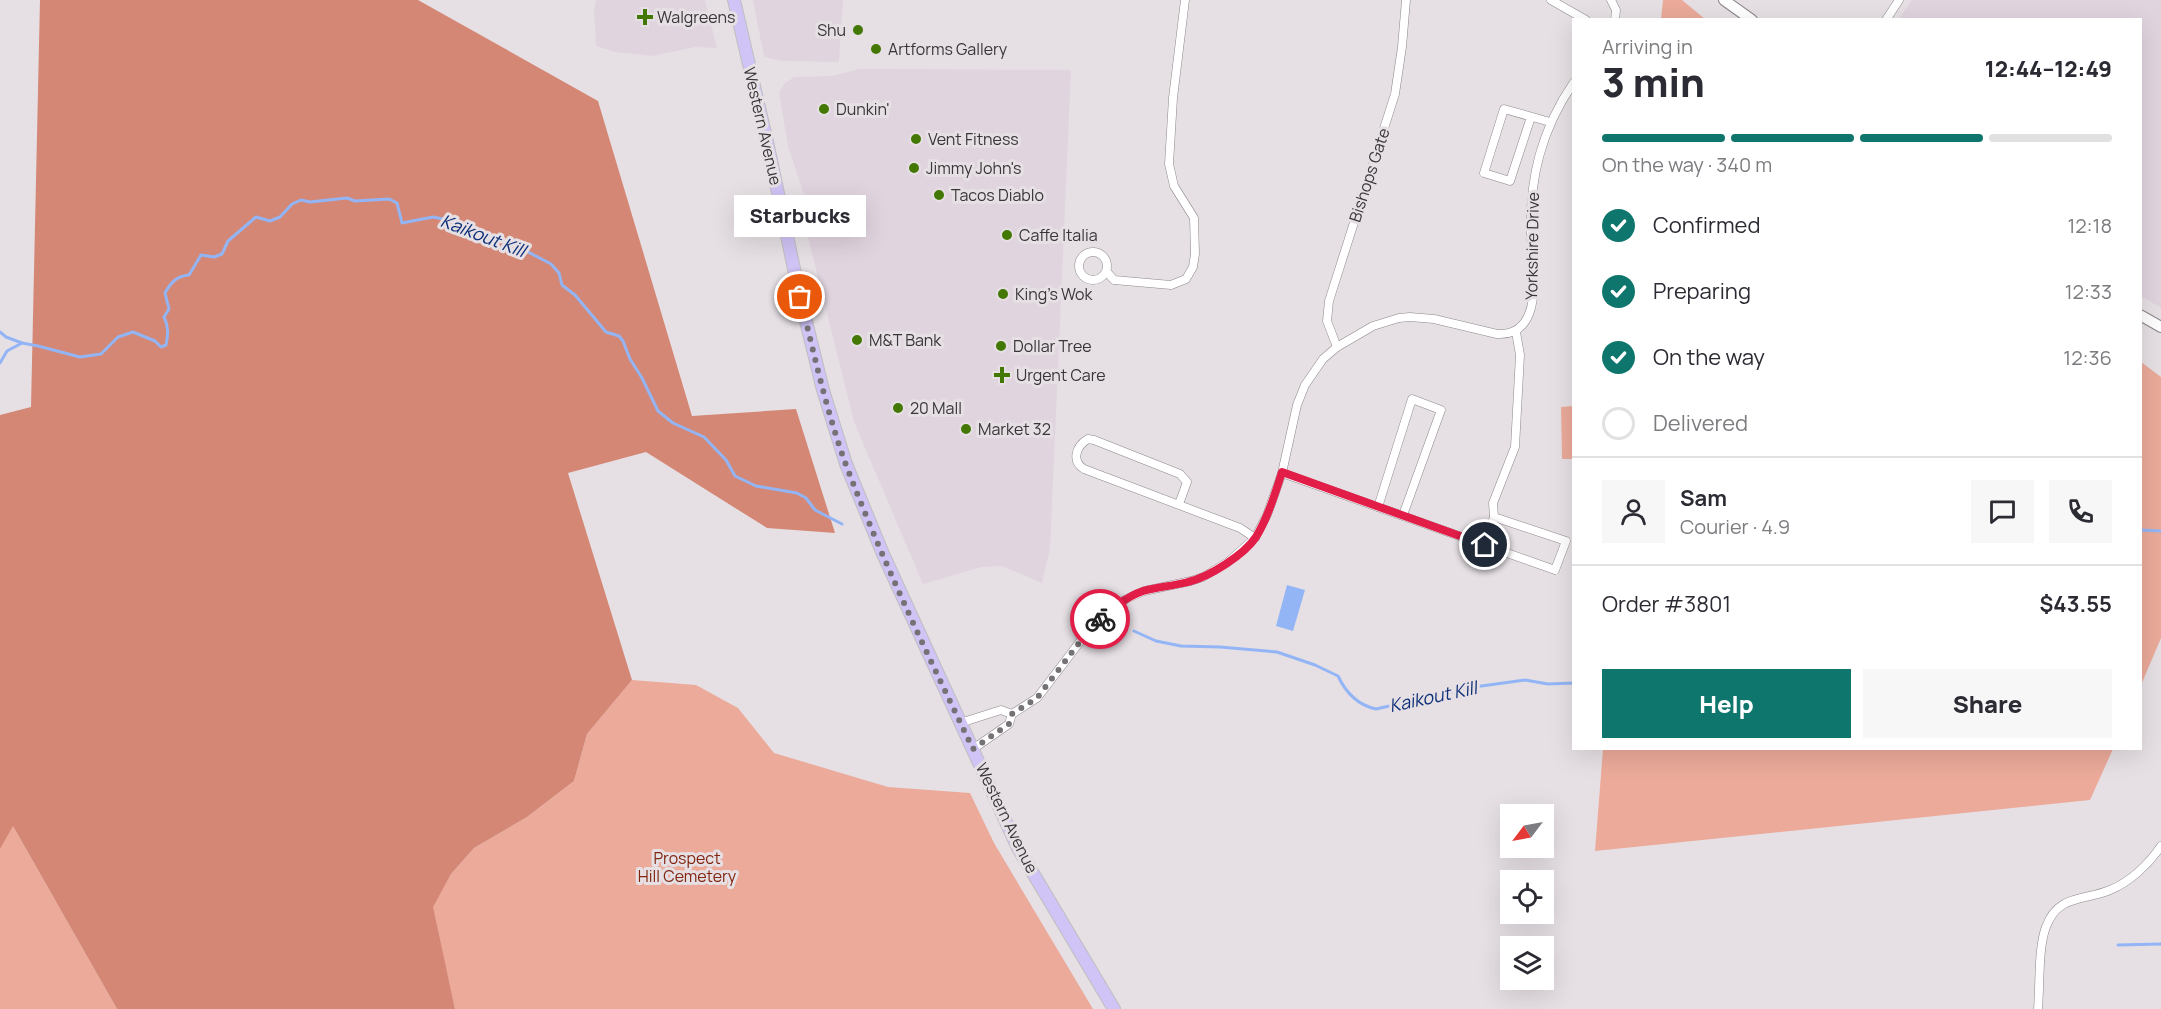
<!DOCTYPE html>
<html lang="en">
<head>
<meta charset="utf-8">
<style>
  :root { --surface:#fff; --page:#f7f7f7; --text:#2b2b33; --muted:#7c7c81; --line:#e1e1e2; --accent:#0f766e }
  body { margin:0; font-family:Manrope,sans-serif; background:var(--page); color:var(--text); height:100vh; display:flex; flex-direction:column; font-size:22px; white-space:nowrap }
  * { box-sizing:border-box; margin:0 }
  p { font-size:20px; color:var(--muted) }
  .icon { flex:none; width:33px; height:33px; fill:none; stroke:currentColor; stroke-width:2; stroke-linecap:round; stroke-linejoin:round }
  .map { position:relative; flex:1; overflow:hidden }
  .drawer { position:absolute; left:1572px; top:18px; width:570px; height:732px; display:flex; flex-direction:column; background:var(--surface); border-radius:0px; box-shadow:0 6px 24px #0002 }
  .drawer>* { flex:none }
  .needle { width:39px; rotate:238deg }
  .controls { position:absolute; left:1500px; top:804px; display:grid; gap:12px }
  .controls a { display:grid; place-items:center; width:54px; height:54px; border-radius:0px; background:var(--surface); box-shadow:0 6px 24px #0002; font-size:30px }
  .pin { position:absolute; display:grid; place-items:center; width:51px; height:51px; color:#fff; margin:-26px; border:3px solid #fff; border-radius:50%; box-shadow:0 2px 6px #0007 }
  .courier { position:absolute; display:grid; place-items:center; width:60px; height:60px; margin:-30px; border:4px solid #e11d48; border-radius:50%; background:#fff; color:#222; box-shadow:0 2px 8px #0007 }
  .bubble { position:absolute; height:42px; border-radius:0px; background:var(--surface); box-shadow:0 6px 24px #0002; font-size:20px; font-weight:800; line-height:42px; text-align:center }
  .head em { font-style:normal; font-weight:800 }
  .head div { display:flex; flex-direction:column-reverse }
  .head { display:flex; align-items:center; justify-content:space-between; height:102px; padding:0 30px }
  h1 { font-size:39px; font-weight:800; line-height:45px }
  .bar { display:grid; grid-template-columns:repeat(4,1fr); gap:9px 6px; align-content:center; height:72px; padding:0 30px }
  .bar i { height:8px; border-radius:4px; background:var(--line) }
  .bar .on { background:var(--accent) }
  .bar p { grid-column:span 4 }
  .line { display:flex; align-items:center; gap:15px; padding:0 30px; border-top:2px solid var(--line) }
  .line div { flex:1 }
  .round { display:grid; place-items:center; flex:none; width:63px; height:63px; border-radius:0px; background:var(--page) }
  ol { padding:0 30px; list-style:none }
  li { display:flex; align-items:center; gap:18px; height:66px }
  li p { margin-inline-start:auto }
  li .icon { padding:6px; border-radius:50%; background:var(--accent); color:#fff; stroke-width:4 }
  li:last-child { color:var(--muted) }
  li i { width:33px; height:33px; border:3px solid var(--line); border-radius:50% }
  .button { display:flex; gap:12px; margin-top:auto; padding:12px 30px }
  .button a { flex:1; height:69px; border-radius:0px; background:var(--accent); color:#fff; font-size:24px; font-weight:800; line-height:69px; text-align:center }
  .button a+a { background:var(--page); color:var(--text) }
  .map>svg:first-child { display:block }
  .built { fill:#e0d4df }
  .green { fill:#ebaa9a }
  .forest { fill:#d48774 }
  .water { fill:#93b5f5 }
  .lines { fill:none; stroke-linecap:round; stroke-linejoin:round }
  .stream { stroke:#93b5f5; stroke-width:3 }
  .street-casing { stroke:#8d878c; stroke-width:9 }
  .secondary-casing { stroke:#8d878c; stroke-width:12 }
  .primary-casing { stroke:#bfbfbf; stroke-width:14 }
  .street { stroke:#fff; stroke-width:8 }
  .secondary { stroke:#fff; stroke-width:10 }
  .primary { stroke:#d0c3f5; stroke-width:12 }
  .done { stroke:#757275; stroke-width:6; stroke-dasharray:0 10.8 }
  .route { stroke:#e11d48; stroke-width:8 }
  .poi-dot { fill:#437804; stroke:#e6e0e5; stroke-width:2 }
  .labels { text-anchor:middle; stroke-width:6; stroke-linejoin:round; paint-order:stroke }
  .poi-label { font-size:16px; fill:#383638; stroke:#e6e0e5; text-anchor:start }
  .street-label { font-size:16px; fill:#383638; stroke:#e6e0e5 }
  .park-label { font-size:16px; fill:#81250f; stroke:#e6e0e5 }
  .water-label { font-size:18px; font-style:italic; fill:#0d2f77; stroke:#e6e0e5 }
</style>
</head>
<body>
<div class="map">
<svg width="2161" height="1009" viewBox="0 0 2161 1009">
  <rect width="100%" height="100%" fill="#e6e0e5"/>
  <g class="built">
    <path d="M596,0H705L717,48L695,47L652,56L615,52L596,46L594,11Z"/>
    <path d="M753,0H843L839,62L783,61L764,57Z"/>
    <path d="M1912,0H2161V308L2141,296L2140,20L1899,19Z"/>
    <path d="M859,69L1071,70L1050,549L1042,583L1002,566L982,567L923,584L854,422L806,229L807,204L788,146L779,93L784,84L794,77L832,76Z"/>
  </g>
  <g class="green">
    <path d="M1663,0H1682L1705,19H1661Z"/>
    <path d="M2141,362L2161,377V638L2141,685Z"/>
    <path d="M1573,406V459H1562L1561,407Z"/>
    <path d="M632,680L696,685L738,708L774,753L888,787L970,793L994,843L1093,1009H455L432,907L451,874L474,848L527,817L574,781L587,734Z"/>
    <path d="M1603,749V748L2113,749L2090,800L1595,851Z"/>
    <path d="M0,813L13,826L117,1009H0Z"/>
  </g>
  <path class="forest" d="M40,0H418L598,101L692,416L796,409L835,533L767,528L646,452L568,473L632,680L587,734L574,781L527,817L474,848L451,874L433,907L455,1009H117L13,826L0,849V415L31,407Z"/>
  <path class="water" d="M1287,585L1305,590L1293,631L1276,626Z"/>
  <g class="lines">
    <g class="stream">
      <path d="M0,332L6,337L22,343"/>
      <path d="M0,363L7,351L22,343L38,346L80,357L101,354L118,337L133,332L155,341L161,347L166,345C168,335 169,327 164,317L169,309L165,293C171,282 177,276 189,275L201,255L214,257L222,254L228,241L256,217L270,221L280,217L292,204L301,200L310,202L347,198L355,201L389,199L397,203L402,223L433,217L448,220L481,231L492,238L513,244L551,264L559,273L562,285L575,295L606,332L619,336L623,341L630,359L642,378L658,411L673,423L704,437L726,460L735,476L756,486L797,493L806,498L815,510L842,524"/>
      <path d="M2140,530L2161,531"/>
      <path d="M1134,631L1156,641L1181,646L1220,647L1277,652L1315,665L1338,676C1346,693 1357,705 1376,709L1474,687L1525,680L1548,684L1574,683"/>
      <path d="M2118,945L2161,944"/>
    </g>
    <g class="street-casing">
      <g id="street">
        <path d="M1551,0L1586,20"/>
        <path d="M1611,0L1616,10L1615,20"/>
        <path d="M1886,20L1899,0"/>
        <path d="M1531,117L1510,181L1484,173L1504,109L1550,122"/>
        <circle cx="1093" cy="266" r="14"/>
        <path d="M1107,272L1114,280L1171,285L1186,279L1193,267L1195,254L1194,218L1174,186L1169,164L1173,98L1185,0"/>
        <path d="M1337,347L1327,321L1329,301L1395,94L1402,47L1406,0"/>
        <path d="M1282,473L1555,570L1566,541L1494,517L1485,545"/>
        <path d="M1179,504L1187,482L1180,474L1094,440L1088,439C1076,446 1071,461 1084,469L1240,528L1255,538"/>
        <path d="M1378,507L1412,399L1441,410L1403,515"/>
        <path d="M1494,517L1493,503L1515,447L1520,355L1516,332"/>
        <path d="M960,723L1001,710L1012,714"/>
        <path d="M973,749L1009,724L1012,714L1037,698L1092,626L1112,609L1126,599L1144,591L1191,581L1203,577L1228,562L1255,538L1267,515L1282,473L1297,405L1305,385L1323,359L1337,347L1373,326L1399,318L1410,317L1434,319L1497,334C1512,335 1523,329 1529,314C1538,291 1532,261 1531,236C1529,179 1541,130 1574,82"/>
        <path d="M2038,1009C2040,987 2038,947 2046,927C2058,894 2084,901 2110,890C2130,882 2149,864 2161,846"/>
      </g>
    </g>
    <g class="secondary-casing">
      <g id="secondary">
        <path d="M1724,0L1752,20"/>
        <path d="M2140,315L2161,327"/>
      </g>
    </g>
    <g class="primary-casing">
      <path id="primary" d="M734,0L768,146L800,297L823,390L846,464L883,554L1018,848L1114,1009"/>
    </g>
    <use href="#street" class="street"/>
    <use href="#secondary" class="secondary"/>
    <use href="#primary" class="primary"/>
  </g>
  <g class="lines">
    <path class="done" d="M800,297C814,353 826,410 846,465C883,562 928,656 973,749L1009,724L1012,714L1037,698L1092,626L1100,619"/>
    <path class="route" d="M1100,619C1113,608 1126,597 1143,591C1157,587 1173,586 1188,582C1209,577 1244,555 1256,537C1268,517 1275,494 1282,472L1485,545"/>
  </g>
  <g class="poi-dot">
    <path d="M642 8h6v6h6v6h-6v6h-6v-6h-6v-6h6z"/>
    <circle cx="858" cy="30" r="6"/>
    <circle cx="876" cy="49" r="6"/>
    <circle cx="824" cy="109" r="6"/>
    <circle cx="916" cy="139" r="6"/>
    <circle cx="914" cy="168" r="6"/>
    <circle cx="939" cy="195" r="6"/>
    <circle cx="1007" cy="235" r="6"/>
    <circle cx="1003" cy="294" r="6"/>
    <circle cx="857" cy="340" r="6"/>
    <circle cx="1001" cy="346" r="6"/>
    <path d="M999 366h6v6h6v6h-6v6h-6v-6h-6v-6h6z"/>
    <circle cx="898" cy="408" r="6"/>
    <circle cx="966" cy="429" r="6"/>
  </g>
  <g class="labels">
    <g class="poi-label">
      <text x="657" y="23">Walgreens</text>
      <text x="846" y="36" text-anchor="end">Shu</text>
      <text x="888" y="55">Artforms Gallery</text>
      <text x="836" y="115">Dunkin'</text>
      <text x="928" y="145">Vent Fitness</text>
      <text x="926" y="174">Jimmy John's</text>
      <text x="951" y="201">Tacos Diablo</text>
      <text x="1019" y="241">Caffe Italia</text>
      <text x="1015" y="300">King’s Wok</text>
      <text x="869" y="346">M&amp;T Bank</text>
      <text x="1013" y="352">Dollar Tree</text>
      <text x="1016" y="381">Urgent Care</text>
      <text x="910" y="414">20 Mall</text>
      <text x="978" y="435">Market 32</text>
    </g>
    <g class="street-label">
      <text transform="translate(763 126) rotate(77)" y="6">Western Avenue</text>
      <text transform="translate(1369 175) rotate(-72)" y="6">Bishops Gate</text>
      <text transform="translate(1532 246) rotate(-89)" y="6">Yorkshire Drive</text>
      <text transform="translate(1007 818) rotate(64)" y="6">Western Avenue</text>
    </g>
    <g class="park-label">
      <text x="687" y="864">Prospect<tspan x="687" dy="18">Hill Cemetery</tspan></text>
    </g>
    <g class="water-label">
      <text transform="translate(483 236) rotate(21)" y="6">Kaikout Kill</text>
      <text transform="translate(1433 697) rotate(-12)" y="6">Kaikout Kill</text>
    </g>
  </g>
</svg>
<div class="controls">
<a><svg class="needle" viewBox="-14 -14 28 28"><path d="M0-13l5 13h-10z" fill="#e53935"/><path d="M0 13l5-13h-10z" fill="#7c7c81"/></svg></a>
<a><svg class="icon" aria-label="locate" viewBox="0 0 24 24"><circle cx="12" cy="12" r="6"/><path d="M12 2v4M12 18v4M2 12h4M18 12h4"/></svg></a>
<a><svg class="icon" aria-label="layers" viewBox="0 0 24 24"><path d="M12 4l9 5-9 5-9-5zM3 14l9 5 9-5"/></svg></a>
</div>
<div class="pin" style="left:800px;top:297px;background:#ea580c"><svg class="icon" aria-label="bag" viewBox="0 0 24 24"><path d="M5 8h14l-1 12H6zM9 8a3 3 0 0 1 6 0"/></svg></div>
<div class="pin" style="left:1485px;top:545px;background:#1f2937"><svg class="icon" aria-label="home" viewBox="0 0 24 24"><path d="M3 11l9-7 9 7M6 9v11h12V9"/></svg></div>
<div class="courier" style="left:1100px;top:619px"><svg class="icon" aria-label="bike" viewBox="0 0 24 24"><circle cx="6" cy="16" r="4"/><circle cx="18" cy="16" r="4"/><path d="M6 16l4-8h5l3 8M10 8l3 8H6M13 5h3"/></svg></div>
<div class="bubble" style="left:734px;top:195px;width:132px">Starbucks</div>
<section class="drawer">
<div class="head"><div><h1>3 min</h1><p>Arriving in</p></div><em>12:44–12:49</em></div>
<div class="bar"><i class="on"></i><i class="on"></i><i class="on"></i><i></i><p>On the way · 340 m</p></div>
<ol>
<li><svg class="icon" aria-label="check" viewBox="0 0 24 24"><path d="M5 12l5 5 9-10"/></svg>Confirmed<p>12:18</p></li>
<li><svg class="icon" aria-label="check" viewBox="0 0 24 24"><path d="M5 12l5 5 9-10"/></svg>Preparing<p>12:33</p></li>
<li><svg class="icon" aria-label="check" viewBox="0 0 24 24"><path d="M5 12l5 5 9-10"/></svg>On the way<p>12:36</p></li>
<li><i></i>Delivered</li>
</ol>
<div class="line" style="height:108px"><a class="round"><svg class="icon" aria-label="person" viewBox="0 0 24 24"><circle cx="12" cy="8" r="4"/><path d="M4 21q1-7 8-7t8 7"/></svg></a><div><b>Sam</b><p>Courier · 4.9</p></div><a class="round"><svg class="icon" aria-label="chat" viewBox="0 0 24 24"><path d="M4 5h16v11H9l-5 4z"/></svg></a><a class="round"><svg class="icon" aria-label="phone" viewBox="0 0 24 24"><path d="M5 4h4l2 5-3 2q2 4 5 5l2-3 5 2v4C11 20 4 13 5 4z"/></svg></a></div>
<div class="line" style="height:78px"><div>Order #3801</div><b>$43.55</b></div>
<div class="button"><a>Help</a><a>Share</a></div>
</section>
</div>
</body>
</html>
